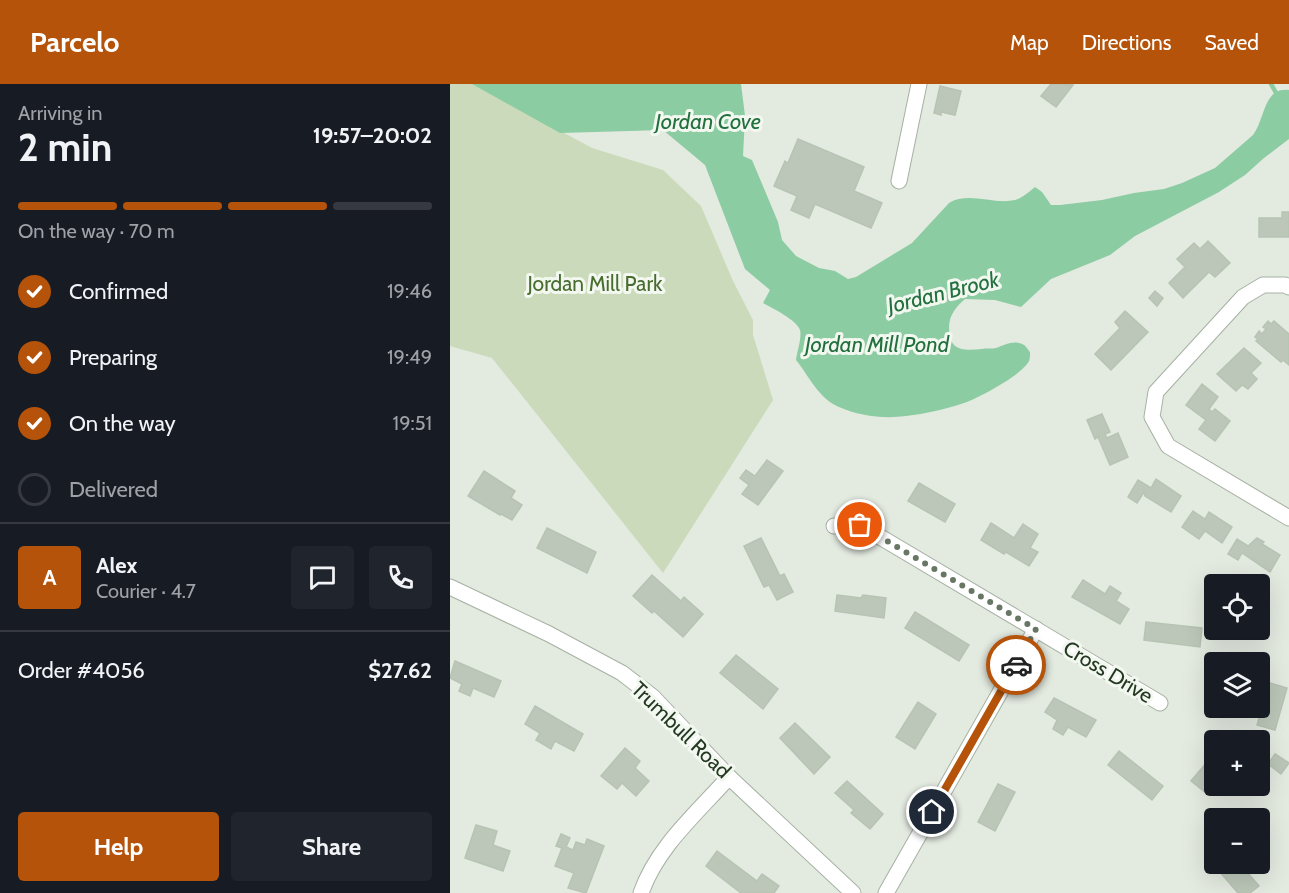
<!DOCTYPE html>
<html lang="en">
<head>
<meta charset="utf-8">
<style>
  :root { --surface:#171b24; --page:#20242c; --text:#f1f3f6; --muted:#9ea1a6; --line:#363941; --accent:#b45309 }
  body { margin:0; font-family:Cabin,sans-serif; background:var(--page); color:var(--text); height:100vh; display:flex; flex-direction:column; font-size:22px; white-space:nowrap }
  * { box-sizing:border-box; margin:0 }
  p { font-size:20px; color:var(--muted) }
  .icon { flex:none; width:33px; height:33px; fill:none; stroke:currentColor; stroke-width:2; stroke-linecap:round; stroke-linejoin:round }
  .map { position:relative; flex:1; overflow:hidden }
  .side { display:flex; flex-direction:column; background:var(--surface); width:450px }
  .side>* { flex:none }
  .buttons { position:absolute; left:754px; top:490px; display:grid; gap:12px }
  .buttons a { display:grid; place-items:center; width:66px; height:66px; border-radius:6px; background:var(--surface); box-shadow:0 6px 24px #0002; font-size:30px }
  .pin { position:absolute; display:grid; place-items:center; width:51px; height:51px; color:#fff; margin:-26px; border:3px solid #fff; border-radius:50%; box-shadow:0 2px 6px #0007 }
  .courier { position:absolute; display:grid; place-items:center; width:60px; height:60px; margin:-30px; border:4px solid #b45309; border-radius:50%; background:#fff; color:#222; box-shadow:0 2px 8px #0007 }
  .head em { font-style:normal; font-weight:700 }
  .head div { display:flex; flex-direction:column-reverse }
  .head { display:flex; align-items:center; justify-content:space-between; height:102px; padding:0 18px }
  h1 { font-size:39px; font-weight:700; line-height:45px }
  .bar { display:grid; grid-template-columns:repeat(4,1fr); gap:9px 6px; align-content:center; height:72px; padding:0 18px }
  .bar i { height:8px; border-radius:4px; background:var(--line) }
  .bar .active { background:var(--accent) }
  .bar p { grid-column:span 4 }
  .line { display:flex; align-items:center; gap:15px; padding:0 18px; border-top:2px solid var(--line) }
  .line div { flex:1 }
  .round { display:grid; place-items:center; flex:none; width:63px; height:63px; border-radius:6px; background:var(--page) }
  ol { padding:0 18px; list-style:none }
  li { display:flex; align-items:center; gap:18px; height:66px }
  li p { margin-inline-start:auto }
  li .icon { padding:6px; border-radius:50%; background:var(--accent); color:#fff; stroke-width:4 }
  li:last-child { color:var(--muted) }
  li i { width:33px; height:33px; border:3px solid var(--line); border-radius:50% }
  .cta { display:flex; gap:12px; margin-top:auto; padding:12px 18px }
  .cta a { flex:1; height:69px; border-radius:6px; background:var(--accent); color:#fff; font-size:24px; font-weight:700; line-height:69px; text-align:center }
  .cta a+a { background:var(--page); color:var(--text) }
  header { display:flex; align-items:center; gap:36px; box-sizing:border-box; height:84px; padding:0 30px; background:var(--accent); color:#fff }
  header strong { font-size:28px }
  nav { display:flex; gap:33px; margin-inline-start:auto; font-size:21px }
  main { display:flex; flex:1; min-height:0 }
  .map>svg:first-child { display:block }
  .green { fill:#cbdaba }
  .water { fill:#8ccca2 }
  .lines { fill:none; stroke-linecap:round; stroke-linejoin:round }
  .stream { stroke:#8ccca2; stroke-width:4.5 }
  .building { fill:#bcc7b9; stroke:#b7c3b3; stroke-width:1.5 }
  .street-casing { stroke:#a6b1a3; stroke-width:17 }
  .street { stroke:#fff; stroke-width:15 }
  .done { stroke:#677764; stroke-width:6; stroke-dasharray:0 10.8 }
  .route { stroke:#b45309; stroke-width:8 }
  .labels { text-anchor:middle; stroke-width:6; stroke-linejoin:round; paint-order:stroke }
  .park-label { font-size:21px; fill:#496d2f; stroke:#f2f7f0 }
  .street-label { font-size:21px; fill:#243922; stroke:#f2f7f0 }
  .water-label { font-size:22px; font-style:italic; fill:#21703d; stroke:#f2f7f0 }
</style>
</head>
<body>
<header>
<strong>Parcelo</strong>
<nav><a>Map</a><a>Directions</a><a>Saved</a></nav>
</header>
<main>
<section class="side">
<div class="head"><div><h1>2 min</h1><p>Arriving in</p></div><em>19:57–20:02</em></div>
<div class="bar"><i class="active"></i><i class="active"></i><i class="active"></i><i></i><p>On the way · 70 m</p></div>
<ol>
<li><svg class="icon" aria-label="check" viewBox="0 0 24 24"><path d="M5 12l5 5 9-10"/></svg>Confirmed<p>19:46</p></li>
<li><svg class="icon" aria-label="check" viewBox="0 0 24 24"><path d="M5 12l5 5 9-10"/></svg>Preparing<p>19:49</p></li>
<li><svg class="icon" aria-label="check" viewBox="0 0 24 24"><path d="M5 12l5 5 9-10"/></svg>On the way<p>19:51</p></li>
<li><i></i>Delivered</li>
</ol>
<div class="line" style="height:108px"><b class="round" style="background:var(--accent);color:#fff">A</b><div><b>Alex</b><p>Courier · 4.7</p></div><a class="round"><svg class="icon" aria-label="chat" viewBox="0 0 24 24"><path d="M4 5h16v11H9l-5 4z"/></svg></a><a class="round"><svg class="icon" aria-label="phone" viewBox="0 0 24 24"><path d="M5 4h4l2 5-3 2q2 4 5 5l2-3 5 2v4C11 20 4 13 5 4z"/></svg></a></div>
<div class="line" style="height:78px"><div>Order #4056</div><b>$27.62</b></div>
<div class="cta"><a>Help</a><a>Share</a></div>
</section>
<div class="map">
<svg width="839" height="809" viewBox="0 0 839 809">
  <rect width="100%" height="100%" fill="#e3eae0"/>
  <path class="green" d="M0,0H23L142,64L213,86L251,122L283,197L303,236V251L323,316L213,489L42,274L0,262Z"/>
  <path class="water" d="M22,0H291L295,32L293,72L302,76L328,138L332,156L346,172L369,184L385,187L398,195L406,193L462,159L499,119C518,107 544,121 565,116C572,114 579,108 585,103L592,108L601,121H610L652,116L684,109L714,105L732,99L765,84L803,51C815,36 813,3 839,6V55L814,74L795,91L769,108L685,152L660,171L601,195L571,223L545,216L515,215C506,223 499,231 499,244C499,267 513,267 532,265C536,264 542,265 546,264C554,261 565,255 574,261C575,261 579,267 580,268C580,271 580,275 579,277C572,291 529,314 514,319C496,325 475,330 456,332C434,335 409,332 389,323C369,315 359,292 346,276C347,268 352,254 350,246C347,236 322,224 313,219L320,206L295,185L255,81L213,46L110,49Z"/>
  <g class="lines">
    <path class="stream" d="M821,0L829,14"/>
  </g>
  <g class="building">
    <path d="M601,0L623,1L606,23L591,12Z"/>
    <path d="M490,2L511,7L505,31L491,28V31L484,29Z"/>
    <path d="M348,55L414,83L404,107L432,119L421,144L365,120L359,134L341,126L347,112L324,102L335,77L338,79Z"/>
    <path d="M832,128H839V153H809V134H832Z"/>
    <path d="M758,157L780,179L765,193L759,188L733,214L719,199L735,183L727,175L744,159L750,165Z"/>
    <path d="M705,207L713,214L707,222L699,214Z"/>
    <path d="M675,227L698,248L661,286L645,270L670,244L665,238Z"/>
    <path d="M818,237L821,240L824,237L839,250V281L833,276L831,278L806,257L808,255L805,253L809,247L812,250L816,245L813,243Z"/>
    <path d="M794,264L811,279L801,289L807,295L798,305L792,301L786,307L767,290Z"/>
    <path d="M752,300L768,313L759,325L762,328L765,325L780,337L765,357L749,345L756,336L736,321Z"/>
    <path d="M652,330L660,348L655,350L657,354L668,349L678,373L660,381L648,353L645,355L637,336Z"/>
    <path d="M317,376L333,387L308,421L292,410L299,401L290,394L296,386L305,392Z"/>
    <path d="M34,387L65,407L61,414L72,421L62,436L51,430L50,431L18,412Z"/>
    <path d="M706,395L731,412L721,428L695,412L694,408L687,419L678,413L688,396L701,404Z"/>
    <path d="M469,399L505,420L495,438L458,417Z"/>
    <path d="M743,427L755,435L759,428L782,443L772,459L755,447L749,455L732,443Z"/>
    <path d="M541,439L564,454L573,440L588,450L580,464L588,468L579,482L556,468L554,470L531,456Z"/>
    <path d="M97,444L146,468L137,489L87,464Z"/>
    <path d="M311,454L330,492L334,490L343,508L327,516L319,501L314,503L294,462Z"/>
    <path d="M807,454L814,458L812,460L830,471L820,488L792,469L788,476L778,470L787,455L798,462L797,463Z"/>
    <path d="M202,491L231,517L234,513L253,530L233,553L204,527L202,529L183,512Z"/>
    <path d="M633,496L655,510L660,502L671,509L666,517L679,525L670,540L622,513Z"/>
    <path d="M387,511L411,514L413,511L436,514L434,534L385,527Z"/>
    <path d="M465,528L519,561L509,577L455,544Z"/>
    <path d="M696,538L752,544L750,563L694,556Z"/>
    <path d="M286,571L328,605L313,625L270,589Z"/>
    <path d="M5,577L51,597L44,613L23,604L20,612L9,607L12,600L0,594Z"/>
    <path d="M810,596L837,604L825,646L807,641L813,621L810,620Z"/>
    <path d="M604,614L646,636L636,653L618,643L613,651L603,645L607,636L595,628Z"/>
    <path d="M468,618L486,630L465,665L446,653Z"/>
    <path d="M85,622L133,650L124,667L105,657L101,665L86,656L90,649L75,640Z"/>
    <path d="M345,639L380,673L364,690L330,654Z"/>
    <path d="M175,664L190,677L185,684L199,697L186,712L172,699L167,705L151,692Z"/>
    <path d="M669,667L713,702L702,716L658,681Z"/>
    <path d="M825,670L839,679L831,690L818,680Z"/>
    <path d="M765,674V698L756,709L741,697L758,677L761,679Z"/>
    <path d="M397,697L433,730L420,745L401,729L404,726L385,709Z"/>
    <path d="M548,700L565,708L545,747L528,738Z"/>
    <path d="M26,741L47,747L43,761L60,767L53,787L15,774Z"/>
    <path d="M111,750L120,754L116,763L123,766L126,758L135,761L137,755L154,762L136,809L118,804L124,789L105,782L112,764L106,762Z"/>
    <path d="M267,767L307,797L312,790L329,802L324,809H291L256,782Z"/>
    <path d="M780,780H790L809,802L800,809H788L770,788Z"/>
  </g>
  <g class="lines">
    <g class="street-casing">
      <g id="street">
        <path d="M449,97L469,0"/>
        <path d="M839,203L835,201H813L793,213L706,308L702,333L718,362L839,434"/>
        <path d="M384,442L410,441L710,619"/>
        <path d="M0,503L99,550L172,589L203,613L279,693L403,809"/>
        <path d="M191,809C207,763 247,729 279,693"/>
        <path d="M436,809L586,545"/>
      </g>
    </g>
    <use href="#street" class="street"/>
  </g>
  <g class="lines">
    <path class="done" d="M410,441L586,545L566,581"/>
    <path class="route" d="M482,728L566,581"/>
  </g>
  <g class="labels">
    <g class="park-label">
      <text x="145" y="207">Jordan Mill Park</text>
    </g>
    <g class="street-label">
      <text transform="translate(658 588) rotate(31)" y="7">Cross Drive</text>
      <text transform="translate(231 646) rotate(44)" y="7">Trumbull Road</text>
    </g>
    <g class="water-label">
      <text x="258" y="45">Jordan Cove</text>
      <text transform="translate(493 208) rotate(-14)" y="8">Jordan Brook</text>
      <text x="427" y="268">Jordan Mill Pond</text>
    </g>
  </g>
</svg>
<div class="buttons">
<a><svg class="icon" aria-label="locate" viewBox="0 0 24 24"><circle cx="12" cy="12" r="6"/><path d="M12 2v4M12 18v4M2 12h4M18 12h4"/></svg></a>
<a><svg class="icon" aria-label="layers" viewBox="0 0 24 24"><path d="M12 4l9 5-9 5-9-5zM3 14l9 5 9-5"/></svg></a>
<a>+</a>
<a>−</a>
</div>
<div class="pin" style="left:410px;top:441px;background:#ea580c"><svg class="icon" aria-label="bag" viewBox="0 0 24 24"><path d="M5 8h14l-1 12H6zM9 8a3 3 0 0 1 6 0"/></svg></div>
<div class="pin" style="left:482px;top:728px;background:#1f2937"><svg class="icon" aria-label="home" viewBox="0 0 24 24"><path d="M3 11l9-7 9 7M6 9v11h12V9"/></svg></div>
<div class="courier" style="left:566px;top:581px"><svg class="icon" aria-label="car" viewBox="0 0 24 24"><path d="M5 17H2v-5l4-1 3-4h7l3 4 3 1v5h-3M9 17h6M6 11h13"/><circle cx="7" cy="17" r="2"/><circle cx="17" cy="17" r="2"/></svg></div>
</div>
</main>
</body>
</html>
